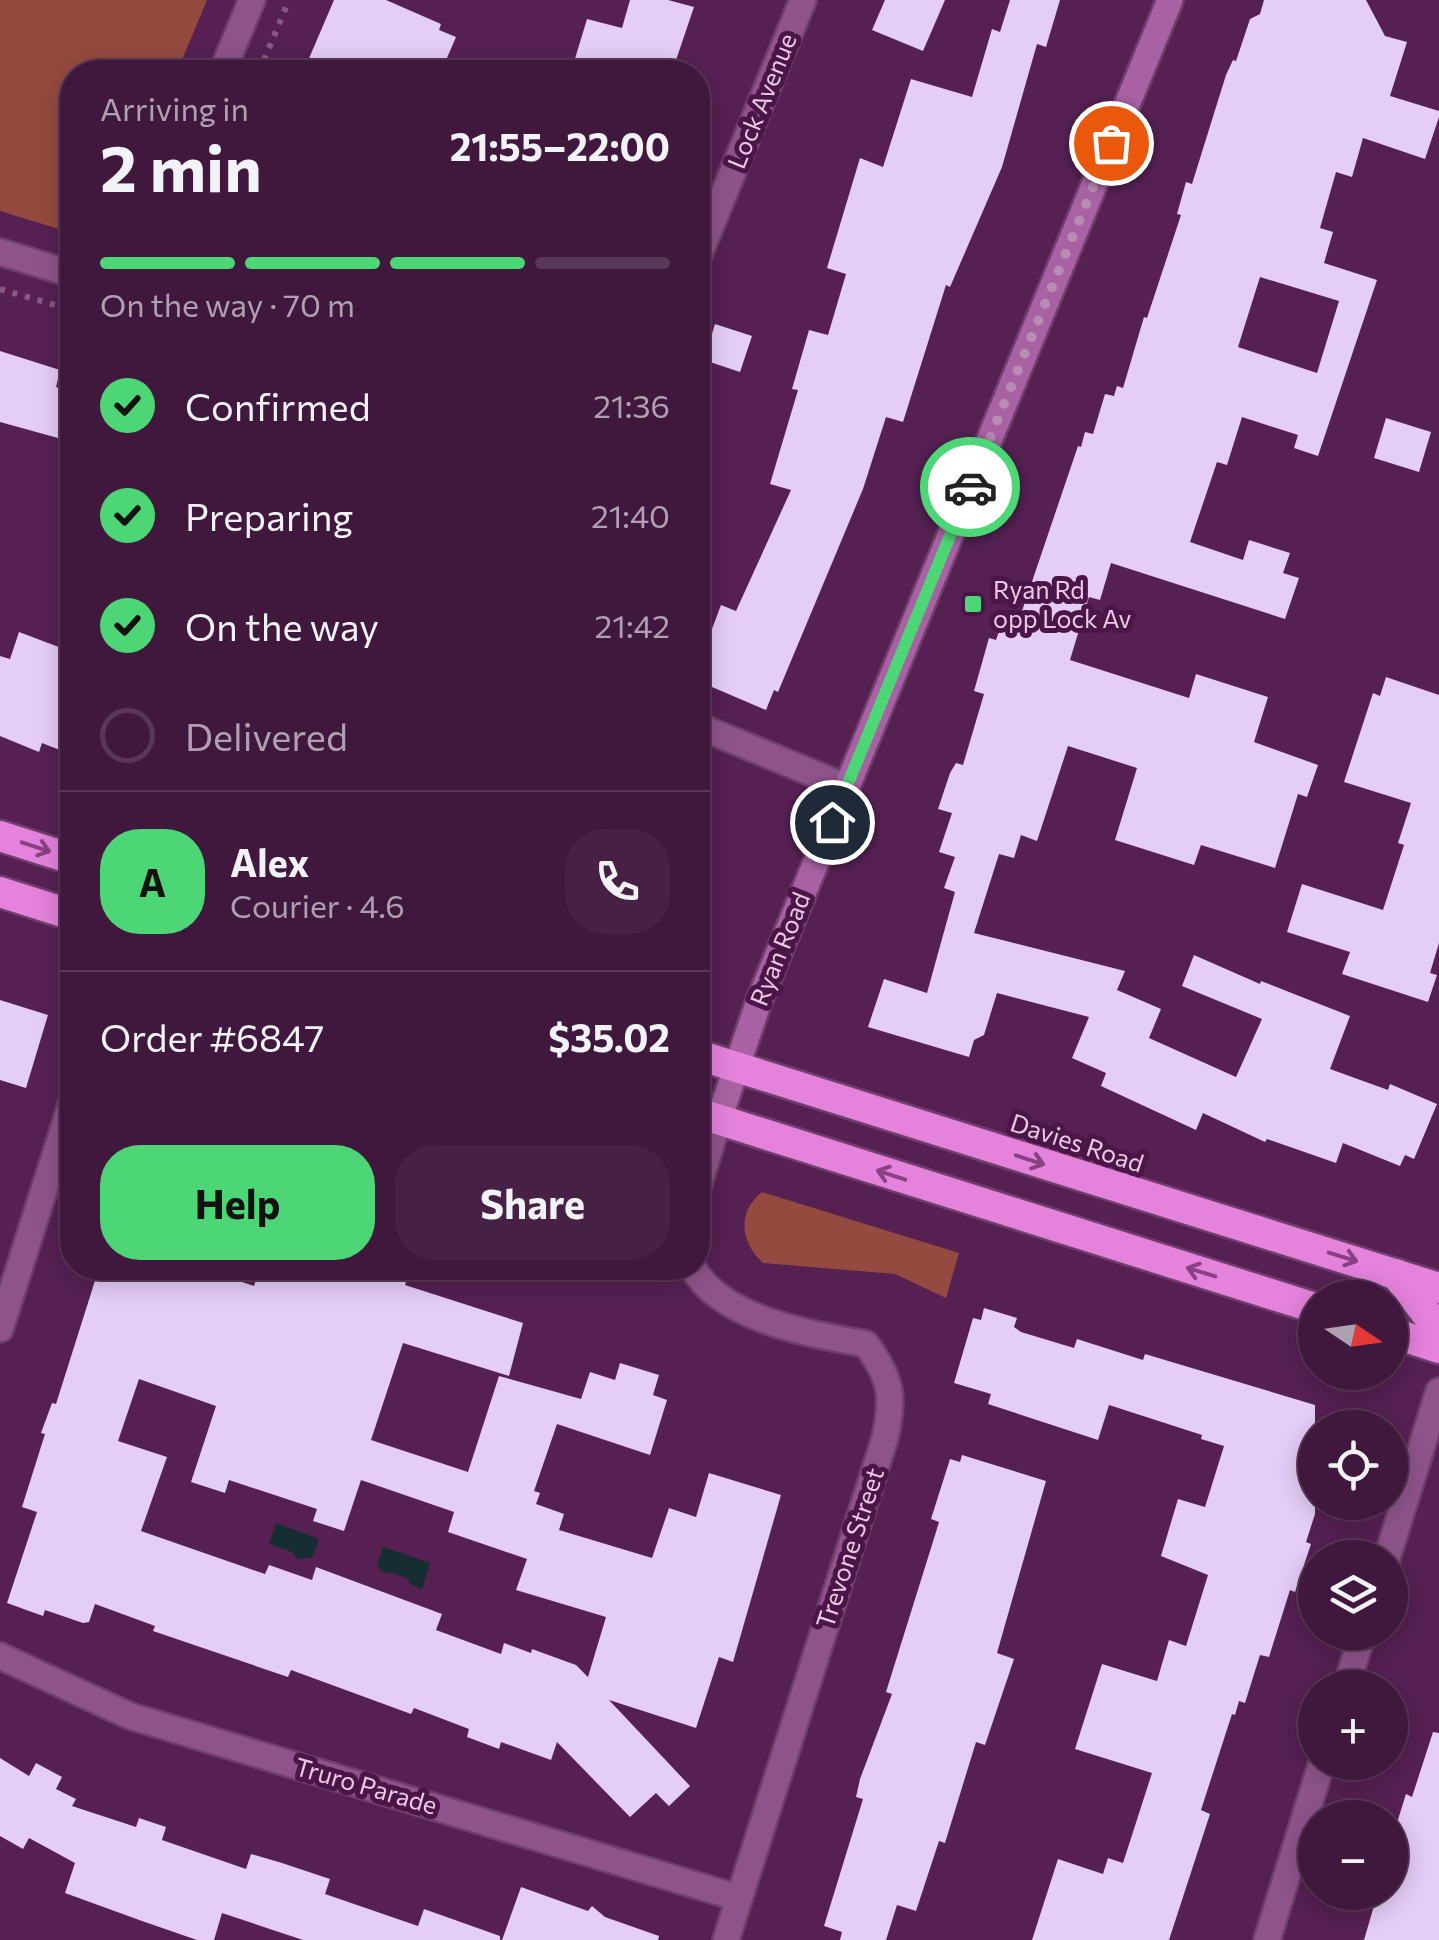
<!DOCTYPE html>
<html lang="en">
<head>
<meta charset="utf-8">
<style>
  :root { --surface:#40183e; --page:#472145; --text:#f1f3f6; --muted:#aea0b0; --line:#593758; --accent:#4dd676 }
  body { margin:0; font-family:Commissioner,sans-serif; background:var(--page); color:var(--text); height:100vh; display:flex; flex-direction:column; font-size:38px; white-space:nowrap }
  * { box-sizing:border-box; margin:0 }
  p { font-size:32px; color:var(--muted) }
  .icon { flex:none; width:55px; height:55px; fill:none; stroke:currentColor; stroke-width:2; stroke-linecap:round; stroke-linejoin:round }
  .map { position:relative; flex:1; overflow:hidden }
  .panel { position:absolute; left:60px; top:60px; width:650px; height:1220px; display:flex; flex-direction:column; background:var(--surface); border-radius:40px; box-shadow:0 5px 25px #0003,0 0 0 2px var(--line) }
  .panel>* { flex:none }
  .needle { width:65px; rotate:103deg }
  .fabs { position:absolute; left:1298px; top:1280px; display:grid; gap:20px }
  .fabs a { display:grid; place-items:center; width:110px; height:110px; border-radius:50%; background:var(--surface); box-shadow:0 5px 25px #0003,0 0 0 2px var(--line); font-size:50px }
  .pin { position:absolute; display:grid; place-items:center; width:85px; height:85px; color:#fff; margin:-42px; border:5px solid #fff; border-radius:50%; box-shadow:0 2px 10px #0007 }
  .courier { position:absolute; display:grid; place-items:center; width:100px; height:100px; margin:-50px; border:8px solid #4dd676; border-radius:50%; background:#fff; color:#222; box-shadow:0 2px 12px #0007 }
  .summary em { font-style:normal; font-weight:700 }
  .summary div { display:flex; flex-direction:column-reverse }
  .summary { display:flex; align-items:center; justify-content:space-between; height:170px; padding:0 40px }
  h1 { font-size:65px; font-weight:700; line-height:75px }
  .bar { display:grid; grid-template-columns:repeat(4,1fr); gap:15px 10px; align-content:center; height:120px; padding:0 40px }
  .bar i { height:12px; border-radius:8px; background:var(--line) }
  .bar .selected { background:var(--accent) }
  .bar p { grid-column:span 4 }
  .line { display:flex; align-items:center; gap:25px; padding:0 40px; border-top:2px solid var(--line) }
  .line div { flex:1 }
  .round { display:grid; place-items:center; flex:none; width:105px; height:105px; border-radius:40px; background:var(--page) }
  ol { padding:0 40px; list-style:none }
  li { display:flex; align-items:center; gap:30px; height:110px }
  li p { margin-inline-start:auto }
  li .icon { padding:10px; border-radius:50%; background:var(--accent); color:#111; stroke-width:4 }
  li:last-child { color:var(--muted) }
  li i { width:55px; height:55px; border:5px solid var(--line); border-radius:50% }
  .cta { display:flex; gap:20px; margin-top:auto; padding:20px 40px }
  .cta a { flex:1; height:115px; border-radius:40px; background:var(--accent); color:#111; font-size:40px; font-weight:700; line-height:115px; text-align:center }
  .cta a+a { background:var(--page); color:var(--text) }
  .map>svg:first-child { display:block }
  .green { fill:#944a3f }
  .water { fill:#162e32 }
  .building { fill:#e4cdf6; fill-rule:evenodd }
  .lines { fill:none; stroke-linecap:round; stroke-linejoin:round }
  .street-casing { stroke:#6f3e6c; stroke-width:30 }
  .secondary-casing { stroke:#6f3e6c; stroke-width:30 }
  .highway-casing { stroke:#6f3e6c; stroke-width:35 }
  .path { stroke:#885984; stroke-width:6; stroke-dasharray:5 8; stroke-linecap:butt }
  .street { stroke:#8e548a; stroke-width:25 }
  .secondary { stroke:#a862a3; stroke-width:25 }
  .highway { stroke:#e482dc; stroke-width:30 }
  .oneway { stroke:#884183 }
  .done { stroke:#b68eb3; stroke-width:10; stroke-dasharray:0 18 }
  .route { stroke:#4dd676; stroke-width:12 }
  .poi-dot { fill:#4dd676; stroke:#4b1548; stroke-width:4 }
  .labels { text-anchor:middle; stroke-width:10; stroke-linejoin:round; paint-order:stroke }
  .street-label { font-size:25px; fill:#eac9e6; stroke:#4b1548 }
  .poi-label { font-size:25px; fill:#eac9e6; stroke:#4b1548; text-anchor:start }
</style>
</head>
<body>
<div class="map">
<svg width="1439" height="1940" viewBox="0 0 1439 1940">
  <rect width="100%" height="100%" fill="#562053"/>
  <g class="green">
    <path d="M0,0H207L177,72H72V233L0,211Z"/>
    <path d="M762,1192L959,1253L946,1298L895,1274L763,1263C741,1243 736,1213 762,1192Z"/>
  </g>
  <g class="water">
    <path d="M276,1523L319,1539L312,1558L297,1559L292,1552L269,1544Z"/>
    <path d="M383,1547L430,1563L422,1589L410,1584L407,1578L389,1572L386,1574L377,1566Z"/>
  </g>
  <g class="building">
    <path d="M334,0H386L441,24L439,30L456,37L441,72H328L307,63Z"/>
    <path d="M630,0H668L694,7L672,72H571L587,19L622,28Z"/>
    <path d="M885,0H945L923,51L872,30Z"/>
    <path d="M1010,0H1060L1046,47L1037,44L1002,167L950,287L946,285L903,422L886,417L863,489L778,692L774,690L766,710L698,681V666L721,605L736,611L791,490L770,484L798,390L792,389L809,330L828,335L846,274L827,268L860,158L883,167L911,79L972,97L992,29L1000,32Z"/>
    <path d="M1264,0H1366L1385,36L1407,42L1390,96L1439,111V117L1425,159L1363,138L1352,177L1336,172L1320,228L1333,232L1324,263L1377,280L1318,456L1294,448L1298,435L1242,417L1227,465L1217,462L1190,542L1243,560L1249,540L1290,553L1283,573L1299,578L1285,619L1111,563L1100,600L1089,597L1070,660L1189,698L1196,674L1268,697L1254,742L1318,765L1307,797L1298,794L1275,868L1201,845L1194,865L1115,840L1137,768L1068,746L1037,841L1021,835L1014,858L999,854L974,933L1125,971L1117,990L1161,1009L1149,1038L1236,1077L1262,1019L1182,986L1194,955L1260,984L1261,981L1350,1016L1330,1069L1388,1090L1390,1084L1437,1104L1414,1159L1405,1155L1400,1166L1343,1143L1336,1163L1267,1139L1265,1142L1203,1113L1196,1130L1101,1086L1106,1073L1072,1058L1089,1017L997,993L984,1035L974,1040L969,1057L868,1027L884,979L927,993L955,892L944,888L955,857L939,852L952,813L938,809L950,773L956,763L963,765L984,694L974,691L989,638L996,640L1006,612L1020,617L1078,446L1081,447L1085,432L1093,434L1105,394L1114,396L1117,386L1123,388L1144,317L1147,318L1181,215L1177,214L1186,182L1192,184L1226,75L1233,60L1236,61L1250,19L1260,14ZM1260,277L1339,301L1317,373L1238,347Z"/>
    <path d="M715,324L752,336L740,372L704,360Z"/>
    <path d="M0,351L60,370L56,387L72,393L58,438L0,422Z"/>
    <path d="M1386,418L1431,432L1419,472L1374,458Z"/>
    <path d="M19,632L72,652V733L65,752L42,743L39,752L0,736V656L10,659Z"/>
    <path d="M1386,677L1439,695V943L1430,973L1437,975L1428,1002L1342,974L1350,952L1287,932L1302,884L1383,910L1404,845L1398,843L1411,803L1344,782L1373,693L1380,696Z"/>
    <path d="M0,1000L48,1015L26,1088L0,1080Z"/>
    <path d="M99,1268H200L254,1286L260,1268H411L405,1285L523,1323L509,1376L403,1343L371,1440L468,1472L499,1376L581,1399L590,1372L615,1380L620,1363L659,1375L653,1395L667,1400L650,1455L557,1424L534,1491L540,1493L536,1504L564,1514L559,1530L652,1558L669,1508L696,1517L709,1473L781,1495L733,1662L719,1657L696,1728L609,1700L690,1786L669,1806L656,1793L630,1817L557,1742L551,1760L501,1742L499,1749L467,1737L469,1729L414,1708L411,1714L291,1670L288,1677L153,1631L155,1626L95,1604L89,1622L83,1623L45,1610L43,1616L7,1603L37,1512L22,1507L45,1434L41,1433L52,1403L56,1404ZM139,1379L216,1406L191,1482L225,1493L229,1480L317,1509L313,1521L344,1531L361,1480L454,1512L448,1532L527,1559L516,1590L606,1617L588,1677L576,1665L532,1649L531,1653L504,1643L501,1654L436,1630L442,1614L316,1567L312,1580L269,1565L265,1574L141,1531L167,1457L118,1441Z"/>
    <path d="M984,1308L1017,1318L1014,1327L1021,1332L1074,1348L1077,1339L1143,1360L1145,1354L1315,1405V1514L1306,1542L1311,1544L1295,1592L1290,1590L1269,1657L1260,1655L1245,1703L1239,1701L1235,1715L1232,1714L1201,1810L1210,1814L1169,1940H1032L1058,1859L1103,1874L1108,1858L1123,1863L1152,1773L1075,1749L1102,1664L1157,1681L1169,1640L1186,1646L1208,1575L1161,1556L1178,1499L1205,1507L1224,1446L1201,1439L1202,1435L1109,1405L1098,1440L988,1404L991,1394L954,1383L973,1318L981,1320Z"/>
    <path d="M962,1455L1046,1481L997,1653L1014,1659L985,1745L976,1742L945,1843L939,1841L916,1911L897,1905L886,1940H840L842,1932L824,1926L863,1799L856,1797L860,1779L892,1694L886,1692L936,1532L939,1522L931,1519L950,1459L960,1462Z"/>
    <path d="M1433,1732L1439,1733V1940H1364L1378,1892H1390V1845L1406,1794L1412,1797Z"/>
    <path d="M0,1758L29,1776L36,1763L62,1777L56,1789L76,1799L72,1806L136,1827L139,1818L166,1827L162,1840L246,1869L251,1854L282,1863L330,1879L325,1894L418,1926L424,1909L500,1936V1940H303L222,1913L214,1940H197L142,1921L65,1893L75,1863L29,1838L23,1849L0,1836Z"/>
    <path d="M521,1887L588,1911L592,1906L605,1917L659,1936L658,1940H502Z"/>
  </g>
  <g class="lines">
    <g class="street-casing">
      <g id="street">
        <path d="M222,72L252,0"/>
        <path d="M0,252L72,274"/>
        <path d="M698,257L803,0"/>
        <path d="M698,726L846,787"/>
        <path d="M698,1186L719,1119"/>
        <path d="M693,1268C722,1320 811,1334 866,1344C892,1380 894,1396 885,1438L726,1940"/>
        <path d="M0,1329L72,1102"/>
        <path d="M1387,1558L1439,1391"/>
        <path d="M0,1656L130,1716L739,1898"/>
        <path d="M1346,1688L1363,1632"/>
        <path d="M1267,1940L1322,1762"/>
      </g>
    </g>
    <g class="secondary-casing">
      <path id="secondary" d="M719,1119L759,1001L1170,0"/>
    </g>
    <g class="highway-casing">
      <g id="highway">
        <path d="M0,836L72,859"/>
        <path d="M0,892L72,915"/>
        <path d="M698,1055L1439,1288"/>
        <path d="M698,1113L1315,1308"/>
        <path d="M1396,1274L1439,1330"/>
        <path d="M1390,1332L1439,1348"/>
      </g>
    </g>
    <g class="path">
      <path d="M259,72L289,0"/>
      <path d="M0,289L72,310"/>
    </g>
    <use href="#street" class="street"/>
    <use href="#secondary" class="secondary"/>
    <use href="#highway" class="highway"/>
  </g>
  <defs><path id="oneway-shaft" d="M-6 0H5M1.5-3L5.5 0L1.5 3" fill="none" stroke-width="1.6" stroke-linecap="round" stroke-linejoin="round" transform="scale(2.5)"/></defs>
  <g class="oneway">
    <use href="#oneway-shaft" transform="translate(36 847) rotate(18)"/>
    <use href="#oneway-shaft" transform="translate(1030 1160) rotate(18)"/>
    <use href="#oneway-shaft" transform="translate(891 1175) rotate(-162)"/>
    <use href="#oneway-shaft" transform="translate(1343 1257) rotate(17)"/>
    <use href="#oneway-shaft" transform="translate(1201 1272) rotate(-163)"/>
  </g>
  <g class="lines">
    <path class="done" d="M970,487L1111,143"/>
    <path class="route" d="M832,822L970,487"/>
  </g>
  <rect class="poi-dot" x="963" y="594" width="20" height="20" rx="5"/>
  <g class="labels">
    <g class="street-label">
      <text transform="translate(762 101) rotate(-68)" y="9">Lock Avenue</text>
      <text transform="translate(780 949) rotate(-68)" y="9">Ryan Road</text>
      <text transform="translate(1077 1143) rotate(18)" y="9">Davies Road</text>
      <text transform="translate(850 1548) rotate(-72)" y="9">Trevone Street</text>
      <text transform="translate(366 1786) rotate(16)" y="9">Truro Parade</text>
    </g>
    <g class="poi-label">
      <text x="993" y="599">Ryan Rd<tspan x="993" dy="29">opp Lock Av</tspan></text>
    </g>
  </g>
</svg>
<div class="fabs">
<a><svg class="needle" viewBox="-14 -14 28 28"><path d="M0-13l5 13h-10z" fill="#e53935"/><path d="M0 13l5-13h-10z" fill="#aea0b0"/></svg></a>
<a><svg class="icon" aria-label="locate" viewBox="0 0 24 24"><circle cx="12" cy="12" r="6"/><path d="M12 2v4M12 18v4M2 12h4M18 12h4"/></svg></a>
<a><svg class="icon" aria-label="layers" viewBox="0 0 24 24"><path d="M12 4l9 5-9 5-9-5zM3 14l9 5 9-5"/></svg></a>
<a>+</a>
<a>−</a>
</div>
<div class="pin" style="left:1111px;top:143px;background:#ea580c"><svg class="icon" aria-label="bag" viewBox="0 0 24 24"><path d="M5 8h14l-1 12H6zM9 8a3 3 0 0 1 6 0"/></svg></div>
<div class="pin" style="left:832px;top:822px;background:#1f2937"><svg class="icon" aria-label="home" viewBox="0 0 24 24"><path d="M3 11l9-7 9 7M6 9v11h12V9"/></svg></div>
<div class="courier" style="left:970px;top:487px"><svg class="icon" aria-label="car" viewBox="0 0 24 24"><path d="M5 17H2v-5l4-1 3-4h7l3 4 3 1v5h-3M9 17h6M6 11h13"/><circle cx="7" cy="17" r="2"/><circle cx="17" cy="17" r="2"/></svg></div>
<section class="panel">
<div class="summary"><div><h1>2 min</h1><p>Arriving in</p></div><em>21:55–22:00</em></div>
<div class="bar"><i class="selected"></i><i class="selected"></i><i class="selected"></i><i></i><p>On the way · 70 m</p></div>
<ol>
<li><svg class="icon" aria-label="check" viewBox="0 0 24 24"><path d="M5 12l5 5 9-10"/></svg>Confirmed<p>21:36</p></li>
<li><svg class="icon" aria-label="check" viewBox="0 0 24 24"><path d="M5 12l5 5 9-10"/></svg>Preparing<p>21:40</p></li>
<li><svg class="icon" aria-label="check" viewBox="0 0 24 24"><path d="M5 12l5 5 9-10"/></svg>On the way<p>21:42</p></li>
<li><i></i>Delivered</li>
</ol>
<div class="line" style="height:180px"><b class="round" style="background:var(--accent);color:#111">A</b><div><b>Alex</b><p>Courier · 4.6</p></div><a class="round"><svg class="icon" aria-label="phone" viewBox="0 0 24 24"><path d="M5 4h4l2 5-3 2q2 4 5 5l2-3 5 2v4C11 20 4 13 5 4z"/></svg></a></div>
<div class="line" style="height:130px"><div>Order #6847</div><b>$35.02</b></div>
<div class="cta"><a>Help</a><a>Share</a></div>
</section>
</div>
</body>
</html>
